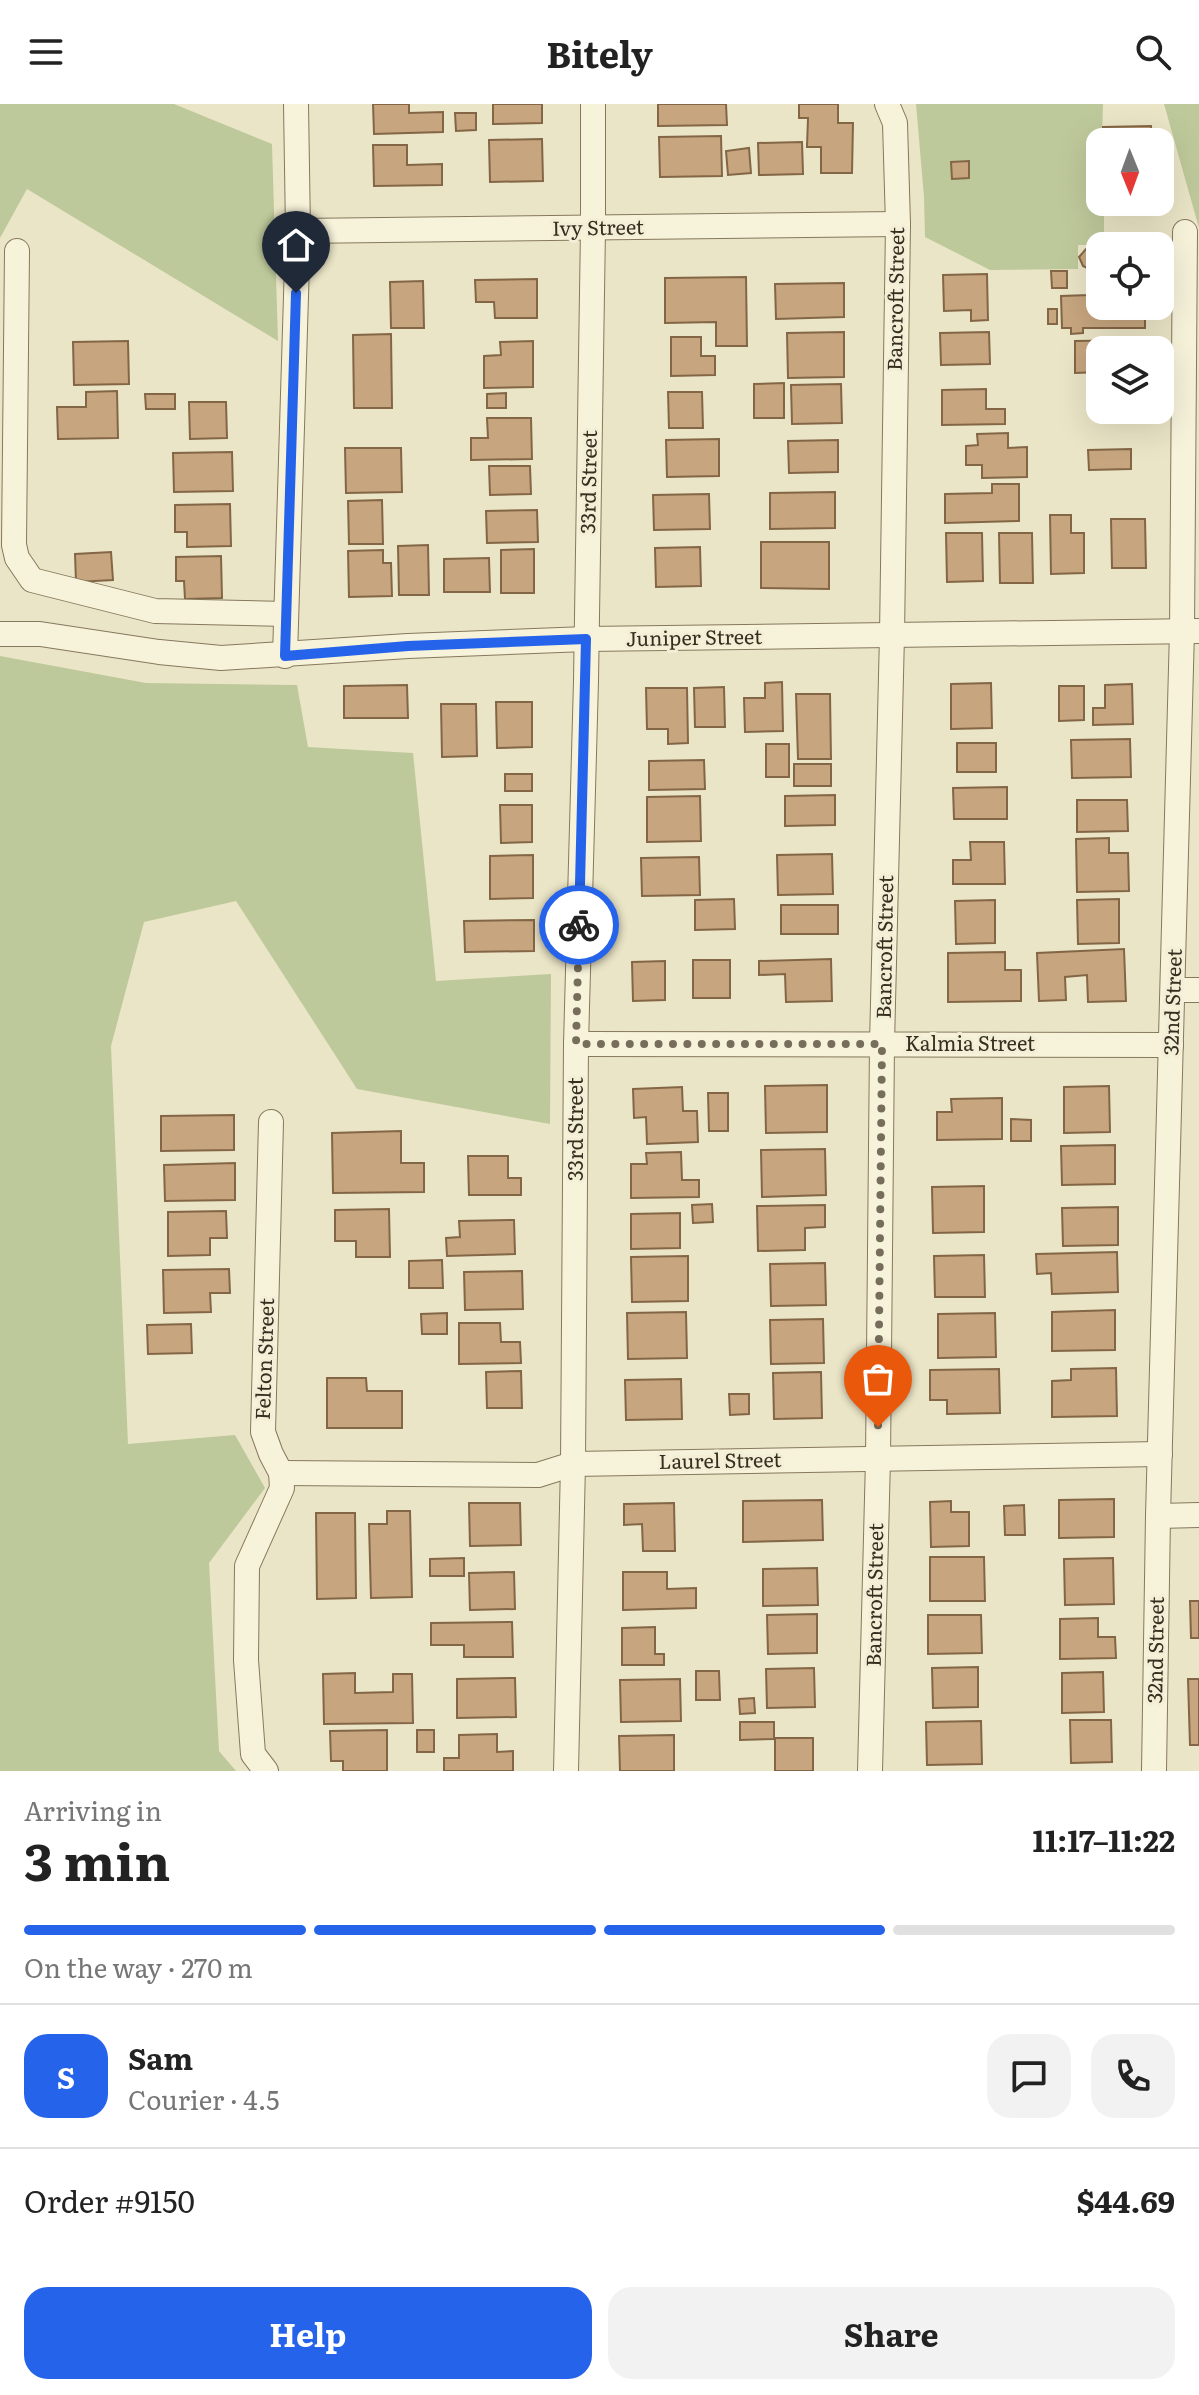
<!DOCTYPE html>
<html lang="en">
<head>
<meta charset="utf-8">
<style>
  :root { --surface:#fff; --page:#f2f2f2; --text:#222; --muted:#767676; --line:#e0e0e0; --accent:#2563eb }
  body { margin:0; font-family:Literata,serif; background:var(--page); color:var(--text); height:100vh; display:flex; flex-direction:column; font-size:30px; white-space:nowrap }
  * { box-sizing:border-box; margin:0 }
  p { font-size:26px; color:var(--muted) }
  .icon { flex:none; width:44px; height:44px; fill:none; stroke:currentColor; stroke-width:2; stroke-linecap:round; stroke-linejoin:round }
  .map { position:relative; height:1667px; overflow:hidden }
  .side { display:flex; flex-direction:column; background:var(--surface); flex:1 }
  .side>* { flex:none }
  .needle { width:52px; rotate:179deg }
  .tools { position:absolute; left:1086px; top:24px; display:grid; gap:16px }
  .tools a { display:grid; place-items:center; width:88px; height:88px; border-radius:16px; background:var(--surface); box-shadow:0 8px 32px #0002; font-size:40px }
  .pin { position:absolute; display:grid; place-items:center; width:68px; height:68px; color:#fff; margin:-82px -34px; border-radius:50% 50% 50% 0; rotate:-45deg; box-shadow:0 0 8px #0007 }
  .pin .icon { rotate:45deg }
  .courier { position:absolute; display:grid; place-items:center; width:80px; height:80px; margin:-40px; border:6px solid #2563eb; border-radius:50%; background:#fff; color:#222; box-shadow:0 2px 10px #0007 }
  .overview em { font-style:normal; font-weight:700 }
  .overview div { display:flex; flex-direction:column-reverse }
  .overview { display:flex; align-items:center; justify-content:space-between; height:136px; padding:0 24px }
  h1 { font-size:52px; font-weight:700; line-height:60px }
  .bar { display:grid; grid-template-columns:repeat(4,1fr); gap:12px 8px; align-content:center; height:96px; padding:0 24px }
  .bar i { height:10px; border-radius:6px; background:var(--line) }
  .bar .on { background:var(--accent) }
  .bar p { grid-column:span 4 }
  .line { display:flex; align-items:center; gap:20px; padding:0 24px; border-top:2px solid var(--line) }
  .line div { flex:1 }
  .round { display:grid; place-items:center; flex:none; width:84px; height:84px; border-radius:24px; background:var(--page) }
  .cta { display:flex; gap:16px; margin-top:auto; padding:16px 24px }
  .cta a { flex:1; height:92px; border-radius:24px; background:var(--accent); color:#fff; font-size:32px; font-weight:700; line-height:92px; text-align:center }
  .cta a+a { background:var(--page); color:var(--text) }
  header { display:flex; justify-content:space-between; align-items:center; height:104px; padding:0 24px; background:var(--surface); font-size:36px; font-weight:700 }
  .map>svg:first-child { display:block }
  .green { fill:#bec99b }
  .building { fill:#c7a67f; stroke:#836645; stroke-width:2 }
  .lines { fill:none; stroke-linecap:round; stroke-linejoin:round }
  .minor-casing { stroke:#86785d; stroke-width:26 }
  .minor { stroke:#f7f2da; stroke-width:24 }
  .done { stroke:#766e5a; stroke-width:8; stroke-dasharray:0 14.4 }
  .route { stroke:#2563eb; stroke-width:10 }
  .labels { text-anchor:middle; stroke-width:6; stroke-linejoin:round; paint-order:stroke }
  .street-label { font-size:20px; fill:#372e20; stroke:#f3efd6 }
</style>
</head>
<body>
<header><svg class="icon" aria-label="menu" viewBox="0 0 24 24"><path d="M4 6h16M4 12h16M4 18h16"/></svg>Bitely<svg class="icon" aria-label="search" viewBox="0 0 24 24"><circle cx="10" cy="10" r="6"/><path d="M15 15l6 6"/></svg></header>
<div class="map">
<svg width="1199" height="1667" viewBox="0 0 1199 1667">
  <rect width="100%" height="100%" fill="#ebe5c7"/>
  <g class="green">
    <path d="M0,0H174L272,40L278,237L27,85L0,134Z"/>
    <path d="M916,0H1103L1100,98H1104V141H1078V165L990,166L925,133L924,93Z"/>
    <path d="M1164,0H1199V124Z"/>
    <path d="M0,552L146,579L297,581L308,643L413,649L436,877L551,870L550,1020L357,985L236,797L144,818L111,942L128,1340L235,1331L265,1384L209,1459L219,1647L236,1667H0Z"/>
  </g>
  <g class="building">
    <path d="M373,0H409V9L443,8V28L374,30Z"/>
    <path d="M493,0H542V19L493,20Z"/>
    <path d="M658,0H726L727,21L658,22Z"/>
    <path d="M799,0H838V19H853L852,69H821V43H807L808,14H799Z"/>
    <path d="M455,9H476V26L456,27Z"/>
    <path d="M1151,22L1152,38H1103V23Z"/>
    <path d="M721,32L722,72L660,73L659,33Z"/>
    <path d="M542,35L543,77L490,78L489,36Z"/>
    <path d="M802,38L803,70L759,71L758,39Z"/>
    <path d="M373,41H407V61L442,60V81L374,82Z"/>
    <path d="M749,44L751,69L728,71L726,47Z"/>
    <path d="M969,57V74L952,75L951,58Z"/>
    <path d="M1086,145L1100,146V162L1087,164L1083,162L1079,153Z"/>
    <path d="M1051,167H1067V184H1052Z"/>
    <path d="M987,170L988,216L971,217V206L944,207L943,171Z"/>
    <path d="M746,173L747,242H716V218L665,219V174Z"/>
    <path d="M537,175V214H495L494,198H476L475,176Z"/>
    <path d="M423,177L424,224H391L390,178Z"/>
    <path d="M844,179V213L776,215L775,180Z"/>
    <path d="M1090,181H1100V202H1145V224H1083V229L1071,230V224H1062L1061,192L1090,191Z"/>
    <rect x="1048" y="205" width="9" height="15"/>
    <path d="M844,228V273L788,274L787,229Z"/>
    <path d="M989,228L990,260L941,261L940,229Z"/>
    <path d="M391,230L392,304H354L353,231Z"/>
    <path d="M671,233H701V252H715V271L671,272Z"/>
    <path d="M1137,236V246H1100V268L1075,269V237Z"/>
    <path d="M128,237L129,280L74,281L73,238Z"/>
    <path d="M533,237V283L484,284V252L501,251L500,238Z"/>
    <path d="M784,279V314H754V280Z"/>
    <path d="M841,280L842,319L792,320L791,281Z"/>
    <path d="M986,285V305H1005V320L942,321V286Z"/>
    <path d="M117,287L118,334L58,335L57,303H86V288Z"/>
    <path d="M668,288H702L703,324H669Z"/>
    <path d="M506,289V304H487V290Z"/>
    <path d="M145,290H175V305H146Z"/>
    <path d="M189,298H226L227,334L190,335Z"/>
    <rect x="1100" y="306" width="35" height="8"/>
    <path d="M487,314H531L532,355L471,356V334H488Z"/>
    <path d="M1008,329V344L1027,343V373L982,374V361H966V342L978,341L977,330Z"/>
    <path d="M719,335V372L667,373L666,336Z"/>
    <path d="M838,336V368L789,369L788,337Z"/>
    <path d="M345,344H401L402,388L346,389Z"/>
    <path d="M1131,345V365L1089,366L1088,346Z"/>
    <path d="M232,348L233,387L174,388L173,349Z"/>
    <path d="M489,362H530L531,390L490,391Z"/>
    <path d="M992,380H1019V417L945,419V390L992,389Z"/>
    <path d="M835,388V424L770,425V389Z"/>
    <path d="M709,390L710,425L654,426L653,391Z"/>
    <path d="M382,396L383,440H349L348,397Z"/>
    <path d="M230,400L231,442L187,443V428H175V401Z"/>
    <path d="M537,406L538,438L487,439L486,407Z"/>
    <path d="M1050,411H1071V429H1084V469L1051,470Z"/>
    <path d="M1111,415H1145L1146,464H1112Z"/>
    <path d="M946,429H982L983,477L947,478Z"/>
    <path d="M999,429H1032L1033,479H1000Z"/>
    <path d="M761,438H829V485L761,484Z"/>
    <path d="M428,441L429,491H399L398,442Z"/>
    <path d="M700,443L701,482L656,483L655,444Z"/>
    <path d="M534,445V489H501V446Z"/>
    <path d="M383,446V459H391L392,492L349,493L348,447Z"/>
    <path d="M111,448L113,476L76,478L75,450Z"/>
    <path d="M221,452L222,494L185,495L184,477H176V453Z"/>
    <path d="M489,454L490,488H444V455Z"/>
    <path d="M782,578L783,627L745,628L744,594H765V579Z"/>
    <path d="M991,579L992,624L951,625V580Z"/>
    <path d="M1132,580L1133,620L1093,621V604H1105V581Z"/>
    <path d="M407,581L408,614H344V582Z"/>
    <path d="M1059,582H1084V616L1059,617Z"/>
    <path d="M724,583L725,623H695L694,584Z"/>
    <path d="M646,584H687L688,639L668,640V625H647Z"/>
    <path d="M796,590H830L831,655H798Z"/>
    <path d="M496,598H532V643L497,644Z"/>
    <path d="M441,600H476L477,652L442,653Z"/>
    <path d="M1130,635L1131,673L1072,674L1071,636Z"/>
    <rect x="957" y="639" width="39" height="29"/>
    <rect x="766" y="640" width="23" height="33"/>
    <path d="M704,656L705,685L649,686V657Z"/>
    <rect x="794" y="660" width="37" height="22"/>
    <rect x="505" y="670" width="27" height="17"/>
    <path d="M1007,683V715H954L953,684Z"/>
    <path d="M835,691V721L785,722V692Z"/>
    <path d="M700,692L701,737L647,738V693Z"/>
    <path d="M1077,696H1127L1128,727L1077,728Z"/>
    <path d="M500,701H532V738L501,739Z"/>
    <path d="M1109,734V749H1128L1129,787L1077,788L1076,735Z"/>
    <path d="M970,738H1004L1005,780H953V756H971Z"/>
    <path d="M832,750L833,790L778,791L777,751Z"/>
    <path d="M533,751V794L490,795V752Z"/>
    <path d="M699,753L700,791L642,792L641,754Z"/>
    <path d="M734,795L735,825L695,826V796Z"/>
    <path d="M1119,795V839L1078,840L1077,796Z"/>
    <path d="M995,796V839L956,840L955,797Z"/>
    <rect x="781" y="801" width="57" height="29"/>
    <path d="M534,816V847L465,848L464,817Z"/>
    <path d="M1124,845L1126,897L1088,898L1087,871L1065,873L1066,896L1039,897L1037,849Z"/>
    <path d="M1005,848V866H1021V897L948,898V849Z"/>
    <path d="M831,855L832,897L786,898L785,870L759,871V857Z"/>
    <rect x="693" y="856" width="37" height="38"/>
    <path d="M665,857V896L633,897L632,858Z"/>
    <path d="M827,981V1028L766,1029L765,982Z"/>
    <path d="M1109,982L1110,1028L1064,1029V983Z"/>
    <path d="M682,983L683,1007H697L698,1038L647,1040L646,1013L634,1014L633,985Z"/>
    <path d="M708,989H728V1027H709Z"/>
    <path d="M1002,994V1035L937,1036V1008H952L951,995Z"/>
    <path d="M234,1011V1046L161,1047V1012Z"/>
    <path d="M1011,1015L1031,1016V1037H1011Z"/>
    <path d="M401,1027V1059H424V1088L333,1089L332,1029Z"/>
    <path d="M1115,1041V1080L1062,1081L1061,1042Z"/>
    <path d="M825,1045L826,1091L762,1093L761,1046Z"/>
    <path d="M681,1048L682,1076H699V1093L631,1094V1060H647L646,1049Z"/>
    <path d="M468,1052H508V1074H521V1091H469Z"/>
    <path d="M235,1059V1096L165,1097L164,1061Z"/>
    <path d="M984,1082V1128L933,1129L932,1083Z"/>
    <path d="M712,1100L713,1118L693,1119L692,1101Z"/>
    <path d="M825,1101V1123L805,1124V1146L758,1147L757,1102Z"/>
    <path d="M1118,1103V1141L1063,1142L1062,1104Z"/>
    <path d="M389,1105L390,1153H356V1137H335V1106Z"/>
    <path d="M226,1107L227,1134H210V1151L168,1152V1108Z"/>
    <path d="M680,1109V1144L631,1145V1110Z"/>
    <path d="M514,1116L515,1150L447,1152L446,1134L460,1133L459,1117Z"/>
    <path d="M1117,1148L1118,1188L1052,1190L1051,1169L1037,1170L1036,1150Z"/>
    <path d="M984,1151L985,1193H935L934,1152Z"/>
    <path d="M688,1152V1197L632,1198L631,1153Z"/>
    <path d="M442,1156L443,1184H409V1157Z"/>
    <path d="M825,1159L826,1201L771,1202L770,1160Z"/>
    <path d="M229,1165L230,1189H210L211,1208L164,1209L163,1166Z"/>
    <path d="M522,1167L523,1205L465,1206L464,1168Z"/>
    <path d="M1115,1206V1246L1052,1247V1208Z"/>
    <path d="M686,1208L687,1254L628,1255L627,1209Z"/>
    <path d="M447,1209V1230H422L421,1210Z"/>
    <path d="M995,1209L996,1253L938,1254V1210Z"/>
    <path d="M823,1215L824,1259L771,1260L770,1216Z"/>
    <path d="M459,1219H500L501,1238H520L521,1259L459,1260Z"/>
    <path d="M191,1220L192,1249L148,1250L147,1221Z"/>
    <path d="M1116,1264L1117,1312L1052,1313V1277L1071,1276V1265Z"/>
    <path d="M999,1265L1000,1309L947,1310V1296H930V1266Z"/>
    <path d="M521,1267L522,1304H487L486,1268Z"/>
    <path d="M821,1268L822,1314L774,1315L773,1269Z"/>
    <path d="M327,1274H366L367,1287H402V1324H327Z"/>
    <path d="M681,1275L682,1315L626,1316L625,1276Z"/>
    <path d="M729,1290H749V1310L730,1311Z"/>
    <path d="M1114,1395V1433L1059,1434V1396Z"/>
    <path d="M822,1396L823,1436L743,1438V1397Z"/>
    <path d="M951,1397V1408H969V1442L931,1443L930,1398Z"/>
    <path d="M469,1399H520L521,1441L470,1442Z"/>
    <path d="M674,1399L675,1447H643L642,1420L624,1421V1400Z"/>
    <path d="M1024,1401L1025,1431H1005L1004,1402Z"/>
    <path d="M387,1407H410L412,1493L371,1494L369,1420H387Z"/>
    <path d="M316,1409H355L356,1494L317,1495Z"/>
    <path d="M930,1453H984L985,1497H930Z"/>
    <path d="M464,1454V1472H430V1455Z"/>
    <path d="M1113,1454L1114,1500L1065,1501L1064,1455Z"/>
    <path d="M817,1464L818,1501L763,1502V1465Z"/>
    <path d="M514,1468L515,1505L470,1506L469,1469Z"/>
    <path d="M623,1468H667V1485L696,1484V1504L623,1506Z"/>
    <path d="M1190,1497H1199V1534H1191Z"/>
    <path d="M817,1510V1549L768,1550L767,1511Z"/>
    <path d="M928,1511H981L982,1549L928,1550Z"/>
    <path d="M1098,1514V1533H1115L1116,1554L1060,1555V1515Z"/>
    <path d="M512,1518L513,1553H464V1541H431V1519Z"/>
    <path d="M655,1523V1550H664V1561H622V1524Z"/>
    <path d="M978,1563V1603L933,1604L932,1564Z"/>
    <path d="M814,1564L815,1603L767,1604L766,1565Z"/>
    <path d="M696,1567H719L720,1596H696Z"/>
    <path d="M1103,1568L1104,1608L1062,1609V1569Z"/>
    <path d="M355,1569V1589L393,1588V1570H412L413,1619L324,1620L323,1570Z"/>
    <path d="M515,1574L516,1613L457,1614V1575Z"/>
    <path d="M680,1575L681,1617L621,1618L620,1576Z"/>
    <path d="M1188,1575H1199V1641H1190Z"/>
    <path d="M754,1594L755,1609L740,1610L739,1595Z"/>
    <path d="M1070,1616H1111L1112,1658L1071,1659Z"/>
    <path d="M981,1617L982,1660L927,1661L926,1618Z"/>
    <path d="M740,1618H774V1635L740,1636Z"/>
    <path d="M387,1626V1667H343V1657H331L330,1627Z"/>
    <rect x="417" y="1626" width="17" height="22"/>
    <path d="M497,1630V1648L513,1647V1667H444V1654H459V1631Z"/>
    <path d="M674,1631V1667H620L619,1632Z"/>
    <rect x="775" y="1634" width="38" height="33"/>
  </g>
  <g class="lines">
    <g class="minor-casing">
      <g id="minor">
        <path d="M298,127L898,120"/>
        <path d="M17,147L14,441L17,454L32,476L155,507L286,510"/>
        <path d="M0,530H40L159,548L221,554L408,542L586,535L1199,527"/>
        <path d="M285,552L298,127L296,0"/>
        <path d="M1173,886H1199"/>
        <path d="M576,940L1171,941"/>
        <path d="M281,1369L538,1371L573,1360L1160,1350"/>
        <path d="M1158,1412L1199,1411"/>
        <path d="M266,1667L253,1650L246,1556L247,1462L282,1384L281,1369L271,1350L263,1328L271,1018"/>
        <path d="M566,1667L573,1360L576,940L586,577L593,124V0"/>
        <path d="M870,1667L878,1355L882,940L892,531L898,120L895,19L887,0"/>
        <path d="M1154,1667L1158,1412L1182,527L1185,128"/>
      </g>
    </g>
    <use href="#minor" class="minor"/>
  </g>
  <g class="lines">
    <path class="done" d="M579,821L576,940H882L878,1323"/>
    <path class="route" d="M296,189L285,552L408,542L586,535L579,821"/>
  </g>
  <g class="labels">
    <g class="street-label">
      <text transform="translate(598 124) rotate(-1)" y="7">Ivy Street</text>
      <text transform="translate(896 195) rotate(-89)" y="7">Bancroft Street</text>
      <text transform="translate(589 378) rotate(-89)" y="7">33rd Street</text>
      <text transform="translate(694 534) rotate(-1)" y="7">Juniper Street</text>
      <text transform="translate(885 843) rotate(-89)" y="7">Bancroft Street</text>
      <text transform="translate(1173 898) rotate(-88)" y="7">32nd Street</text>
      <text x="970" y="947">Kalmia Street</text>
      <text transform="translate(576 1025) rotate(-90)" y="7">33rd Street</text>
      <text transform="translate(265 1255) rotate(-88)" y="7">Felton Street</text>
      <text transform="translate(720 1357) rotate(-1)" y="7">Laurel Street</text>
      <text transform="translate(875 1491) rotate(-89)" y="7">Bancroft Street</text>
      <text transform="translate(1156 1546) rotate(-89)" y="7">32nd Street</text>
    </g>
  </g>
</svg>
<div class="tools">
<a><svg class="needle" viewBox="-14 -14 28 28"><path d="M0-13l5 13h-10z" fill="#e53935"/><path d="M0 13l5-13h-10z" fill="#767676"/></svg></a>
<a><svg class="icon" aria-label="locate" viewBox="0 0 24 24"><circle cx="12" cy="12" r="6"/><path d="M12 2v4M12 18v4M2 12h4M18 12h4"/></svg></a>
<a><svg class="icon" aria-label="layers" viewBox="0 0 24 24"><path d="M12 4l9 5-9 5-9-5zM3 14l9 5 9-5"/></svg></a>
</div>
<div class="pin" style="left:878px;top:1323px;background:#ea580c"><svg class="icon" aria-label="bag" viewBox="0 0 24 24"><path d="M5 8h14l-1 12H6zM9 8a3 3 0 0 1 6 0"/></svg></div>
<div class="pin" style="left:296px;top:189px;background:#1f2937"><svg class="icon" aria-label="home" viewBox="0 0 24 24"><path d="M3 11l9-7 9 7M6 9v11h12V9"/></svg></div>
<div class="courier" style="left:579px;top:821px"><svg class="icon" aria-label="bike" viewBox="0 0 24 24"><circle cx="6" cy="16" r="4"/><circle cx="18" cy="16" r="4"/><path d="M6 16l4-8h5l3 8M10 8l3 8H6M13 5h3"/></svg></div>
</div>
<section class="side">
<div class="overview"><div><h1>3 min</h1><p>Arriving in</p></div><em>11:17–11:22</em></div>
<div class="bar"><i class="on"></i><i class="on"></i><i class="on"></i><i></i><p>On the way · 270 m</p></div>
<div class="line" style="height:144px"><b class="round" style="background:var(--accent);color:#fff">S</b><div><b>Sam</b><p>Courier · 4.5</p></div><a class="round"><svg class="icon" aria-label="chat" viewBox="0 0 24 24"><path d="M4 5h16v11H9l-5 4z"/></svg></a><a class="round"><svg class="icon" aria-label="phone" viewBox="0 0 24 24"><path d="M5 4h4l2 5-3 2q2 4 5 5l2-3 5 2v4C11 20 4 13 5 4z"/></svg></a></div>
<div class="line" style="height:104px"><div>Order #9150</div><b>$44.69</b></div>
<div class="cta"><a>Help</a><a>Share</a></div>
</section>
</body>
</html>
